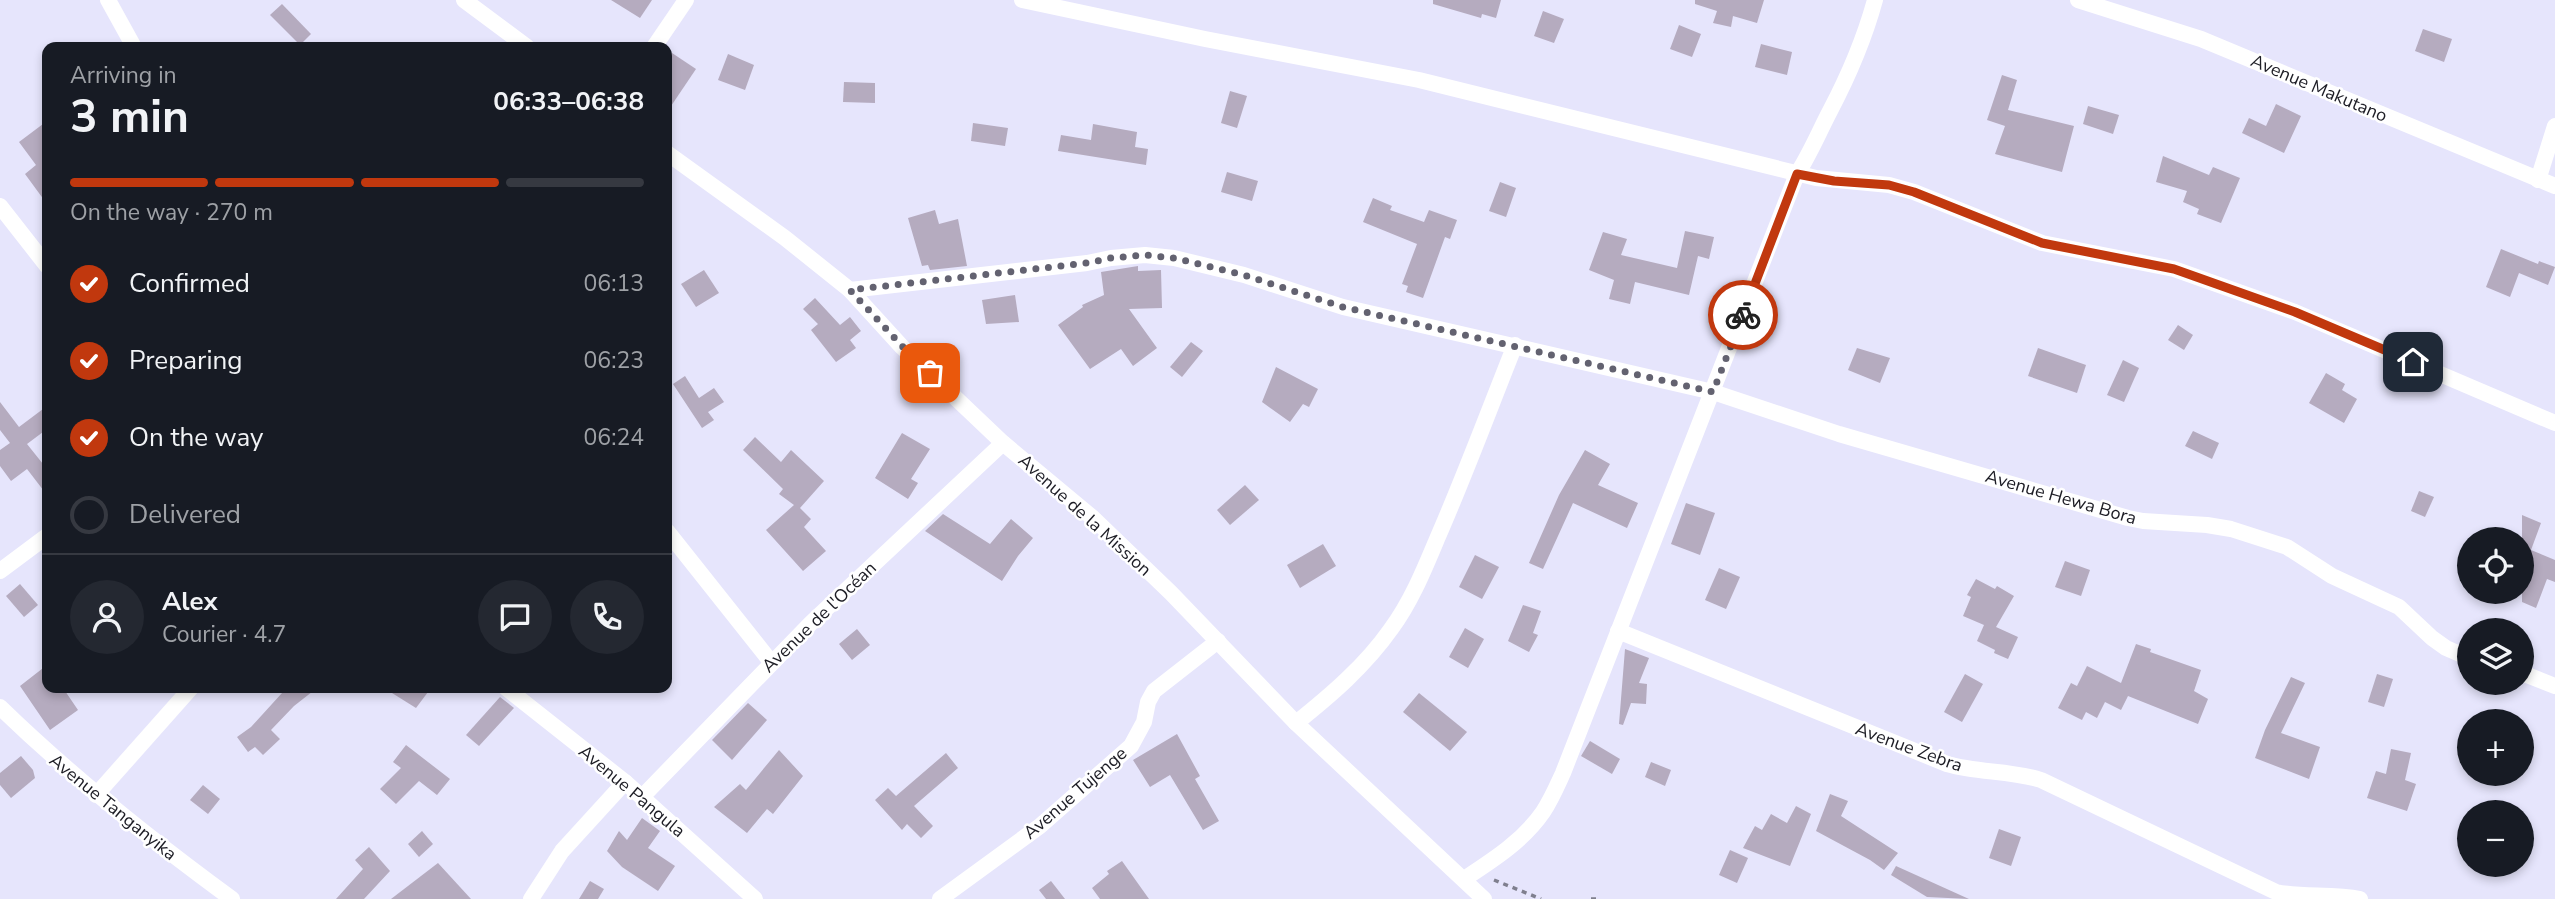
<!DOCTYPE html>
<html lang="en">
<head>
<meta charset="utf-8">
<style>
  :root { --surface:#171b24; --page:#242831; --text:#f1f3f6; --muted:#9ea1a6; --line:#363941; --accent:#c1380e }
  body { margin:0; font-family:"Nunito Sans",sans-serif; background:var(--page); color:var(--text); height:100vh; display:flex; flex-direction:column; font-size:26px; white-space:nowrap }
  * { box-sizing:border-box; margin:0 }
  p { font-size:23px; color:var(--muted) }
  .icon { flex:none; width:38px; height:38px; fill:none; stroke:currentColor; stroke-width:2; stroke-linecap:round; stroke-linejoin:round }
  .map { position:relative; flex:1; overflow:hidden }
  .side { position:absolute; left:42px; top:42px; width:630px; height:651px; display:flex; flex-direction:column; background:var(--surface); border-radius:14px; box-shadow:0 4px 10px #0003 }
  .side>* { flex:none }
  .tools { position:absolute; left:2457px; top:527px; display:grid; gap:14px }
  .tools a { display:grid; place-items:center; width:77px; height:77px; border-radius:50%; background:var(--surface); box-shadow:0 4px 10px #0003; font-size:35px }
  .pin { position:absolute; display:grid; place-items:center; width:60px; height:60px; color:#fff; margin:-30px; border-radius:14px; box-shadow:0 4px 10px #0006 }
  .courier { position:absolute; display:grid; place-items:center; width:70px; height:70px; margin:-35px; border:5px solid #c1380e; border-radius:50%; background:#fff; color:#222; box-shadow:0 2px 9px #0007 }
  .headline em { font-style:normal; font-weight:700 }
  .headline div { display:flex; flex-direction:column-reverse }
  .headline { display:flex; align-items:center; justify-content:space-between; height:119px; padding:0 28px }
  h1 { font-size:46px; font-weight:700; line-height:52px }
  .bar { display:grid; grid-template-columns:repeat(4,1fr); gap:10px 7px; align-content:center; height:84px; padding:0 28px }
  .bar i { height:9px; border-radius:5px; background:var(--line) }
  .bar .current { background:var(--accent) }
  .bar p { grid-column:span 4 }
  .line { display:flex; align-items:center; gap:18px; padding:0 28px; border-top:2px solid var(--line) }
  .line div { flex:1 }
  .round { display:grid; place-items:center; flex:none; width:74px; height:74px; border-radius:37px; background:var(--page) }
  ol { padding:0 28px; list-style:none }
  li { display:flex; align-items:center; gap:21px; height:77px }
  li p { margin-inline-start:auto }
  li .icon { padding:7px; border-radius:50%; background:var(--accent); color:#fff; stroke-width:4 }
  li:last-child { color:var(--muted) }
  li i { width:38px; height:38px; border:4px solid var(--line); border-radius:50% }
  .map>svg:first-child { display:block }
  .building { fill:#b5abbf }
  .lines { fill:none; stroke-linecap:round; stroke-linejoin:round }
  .path { stroke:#7f7f8e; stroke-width:3.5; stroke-dasharray:5 5; stroke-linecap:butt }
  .minor { stroke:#fff; stroke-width:16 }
  .done { stroke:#636270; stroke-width:7; stroke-dasharray:0 12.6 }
  .route { stroke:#c1380e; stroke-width:9 }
  .labels { text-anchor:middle; stroke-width:5; stroke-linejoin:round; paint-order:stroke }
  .street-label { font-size:18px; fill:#1c1c24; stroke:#fff }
</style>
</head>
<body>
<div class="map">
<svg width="2555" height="899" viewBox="0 0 2555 899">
  <rect width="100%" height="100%" fill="#e6e5fc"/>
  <g class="building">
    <path d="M611,0H652L640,18Z"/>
    <path d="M1433,0H1501L1496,18L1482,14L1481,18L1433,4Z"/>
    <path d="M1695,0H1764L1757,23L1733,16L1731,27L1713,23L1717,11L1695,4Z"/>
    <path d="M282,4L311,34L300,45L270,15Z"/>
    <path d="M1543,11L1564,19L1554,43L1534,36Z"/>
    <path d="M1679,25L1701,34L1692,57L1670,49Z"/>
    <path d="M2423,29L2452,39L2444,62L2415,51Z"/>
    <path d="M1761,44L1792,52L1787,75L1755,67Z"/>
    <path d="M672,53L696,69L667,112V61Z"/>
    <path d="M728,54L754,65L745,90L718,80Z"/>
    <path d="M2002,75L2017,80L2008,110L2074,126L2062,172L1995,154L2005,126L1987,120Z"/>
    <path d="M844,82L875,83V103L843,102Z"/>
    <path d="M1230,91L1247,96L1237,128L1221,123Z"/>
    <path d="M2276,104L2301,116L2284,153L2242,133L2249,118L2266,126Z"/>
    <path d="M2088,106L2119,115L2113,134L2083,124Z"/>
    <path d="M47,121V204L25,174L36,165L19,142Z"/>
    <path d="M973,123L1008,128L1005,146L971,141Z"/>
    <path d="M1093,124L1137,132L1135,147L1148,149L1146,165L1058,151L1061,135L1091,140Z"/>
    <path d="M2163,156L2209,175L2213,167L2240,178L2221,223L2197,214L2199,209L2183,202L2187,191L2156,182Z"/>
    <path d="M1227,172L1258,181L1252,201L1221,192Z"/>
    <path d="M1500,182L1516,188L1506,217L1489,211Z"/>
    <path d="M1373,198L1392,206L1390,210L1424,222L1429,210L1457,220L1450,239L1445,237L1423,298L1406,292L1408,286L1402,284L1417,244L1363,222Z"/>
    <path d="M935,210L939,224L958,219L967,266L930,270L928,265L922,266L908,218Z"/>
    <path d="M1685,231L1714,237L1709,259L1698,256L1689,295L1635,282L1630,304L1609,299L1614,280L1589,270L1603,232L1627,239L1621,255L1677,268Z"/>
    <path d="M2501,249L2538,264L2539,261L2555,267L2548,285L2519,273L2510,297L2486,287Z"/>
    <path d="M1138,266V271L1161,270L1162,308L1129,309L1157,348L1133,366L1121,349L1090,369L1058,325L1083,307L1082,305L1104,295L1101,272Z"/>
    <path d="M704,270L719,293L696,307L681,284Z"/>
    <path d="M1015,295L1019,322L986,324L982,300Z"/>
    <path d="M815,298L840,325L850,317L861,331L850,340L856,348L836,362L811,330L818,324L803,309Z"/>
    <path d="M2178,325L2193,335L2184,350L2168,340Z"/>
    <path d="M1191,342L1203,351L1182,377L1170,367Z"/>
    <path d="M1857,348L1890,358L1880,383L1848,370Z"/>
    <path d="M2038,348L2086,365L2077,393L2028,376Z"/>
    <path d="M2123,360L2139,368L2124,402L2107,395Z"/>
    <path d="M1276,367L1318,389L1309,407L1303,404L1290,422L1262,402Z"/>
    <path d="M2326,373L2345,384L2342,390L2357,399L2344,423L2309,403Z"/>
    <path d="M685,376L699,398L714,388L724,402L708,412L714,420L702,428L673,384Z"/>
    <path d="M0,402L19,427L47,406V429L27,444L47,469V495L27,469L11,481L0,466V450L10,443L0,430Z"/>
    <path d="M2193,431L2219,443L2212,459L2185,446Z"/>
    <path d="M902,433L930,449L911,479L918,483L908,499L875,478Z"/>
    <path d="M755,437L781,462L791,450L824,481L800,508L811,519L804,527L826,551L803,571L766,530L794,505L779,494L783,489L743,450Z"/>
    <path d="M1585,450L1610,464L1598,485L1638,503L1627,528L1573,503L1543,569L1529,563L1559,495Z"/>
    <path d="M1245,485L1259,500L1230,525L1217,510Z"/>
    <path d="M2419,491L2434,497L2425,517L2411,511Z"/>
    <path d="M1686,503L1715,513L1700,555L1671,544Z"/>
    <path d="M943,514L990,544L1011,519L1033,538L1018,556L1002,581L925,531Z"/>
    <path d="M2522,515L2541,523L2531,550L2555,560V582L2547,579L2536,608L2522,602Z"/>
    <path d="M1323,544L1336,566L1300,588L1287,565Z"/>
    <path d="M1475,555L1499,567L1482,599L1459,587Z"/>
    <path d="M2065,561L2090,570L2081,596L2055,587Z"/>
    <path d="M1719,568L1740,577L1726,609L1705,600Z"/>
    <path d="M1976,579L1995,589L1997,586L2014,596L1996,627L2018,637L2008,659L1994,653L1995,650L1977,641L1984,625L1963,616L1971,597L1967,595Z"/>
    <path d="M20,584L38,605L24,617L6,596Z"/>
    <path d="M1523,605L1541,611L1533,633L1538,635L1529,652L1508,641Z"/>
    <path d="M1465,628L1484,639L1468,668L1449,657Z"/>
    <path d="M857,629L870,645L852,660L839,644Z"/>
    <path d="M2136,644L2151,649L2150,652L2201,670L2194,691L2208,699L2198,724L2128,696L2121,710L2105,702L2097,718L2086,712L2082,720L2058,708L2071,683L2077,686L2087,666L2121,683Z"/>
    <path d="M1625,649L1649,658L1639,683L1647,684L1646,704L1631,703L1623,725L1619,724Z"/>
    <path d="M47,665V688H63L78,710L50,730L20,686Z"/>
    <path d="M1965,674L1983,684L1962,722L1944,712Z"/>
    <path d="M2377,674L2393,679L2384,707L2368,702Z"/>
    <path d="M2291,677L2305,683L2281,733L2320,747L2309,779L2255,758L2265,730Z"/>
    <path d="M290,688H317L294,706L271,730L280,739L263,755L255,747L248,752L237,737L251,727L282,693Z"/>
    <path d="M384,688H431L416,708Z"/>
    <path d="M1419,693L1467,732L1450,751L1403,712Z"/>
    <path d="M500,697L514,708L479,746L466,735Z"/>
    <path d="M748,703L767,720L732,760L712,740Z"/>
    <path d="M1177,734L1200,776L1195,779L1219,821L1203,830L1170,775L1150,787L1133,760Z"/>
    <path d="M1590,741L1620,759L1612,774L1581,756Z"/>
    <path d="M406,745L450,779L437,795L419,781L396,804L380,789L401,768L393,762Z"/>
    <path d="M2391,749L2411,753L2405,780L2416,784L2407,811L2367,798L2376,771L2386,774Z"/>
    <path d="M779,750L803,776L773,814L767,809L747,833L714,807L740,784L746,790Z"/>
    <path d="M946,753L958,768L914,806L933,826L921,838L907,824L902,830L875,800L888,788L896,796Z"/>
    <path d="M21,756L33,770L35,778L11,798L0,785V773Z"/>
    <path d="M1651,762L1671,770L1665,786L1645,777Z"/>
    <path d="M203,785L220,799L208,814L190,800Z"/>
    <path d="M1830,794L1848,801L1841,816L1898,853L1884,870L1870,860L1816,831Z"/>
    <path d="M1796,806L1811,814L1790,866L1743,848L1755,826L1762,830L1771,814L1787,823Z"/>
    <path d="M642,818L660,831L648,848L675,866L658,891L622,867L607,851L619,831L627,840Z"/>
    <path d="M1999,829L2021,837L2011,866L1989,858Z"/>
    <path d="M422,831L433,844L419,857L408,844Z"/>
    <path d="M369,847L390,871L364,899H336L363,869L355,860Z"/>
    <path d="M1730,850L1748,858L1737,883L1719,875Z"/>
    <path d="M1122,861L1149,899H1100L1092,888L1109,874L1107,871Z"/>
    <path d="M438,863L471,899H391Z"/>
    <path d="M1896,866L1969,899L1927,897L1891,875Z"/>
    <path d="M590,881L604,889L598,899H579Z"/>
    <path d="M1051,881L1065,899H1046L1039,890Z"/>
  </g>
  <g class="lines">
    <g class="path">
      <path d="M1494,880L1541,899"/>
      <path d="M1591,899H1598"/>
    </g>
    <g class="minor">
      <path d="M108,0L134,47"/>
      <path d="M464,0L527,47"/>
      <path d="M1022,0L1205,39L1419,80L1816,178L1889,185L1914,192L2042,243L2174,269L2295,312L2555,423"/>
      <path d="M2078,0L2201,39L2555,186"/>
      <path d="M654,47L686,0"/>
      <path d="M667,153L785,238L850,290L902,347L1003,443L1093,518L1171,593L1296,723L1484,899"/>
      <path d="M2538,180L2555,126"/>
      <path d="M0,206L47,266"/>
      <path d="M850,290L1087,263L1111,258L1145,255L1174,258L1244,275L1343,307L1713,392L1839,434L2128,518L2143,521L2207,525L2231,529L2287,547L2332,576L2399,607L2432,638L2446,648L2469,658"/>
      <path d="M667,531L771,662"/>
      <path d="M0,571L47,536"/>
      <path d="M1618,631L1947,764C1978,773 2010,770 2041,780L2276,892C2303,898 2332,893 2360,899"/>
      <path d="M2522,673L2555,686"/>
      <path d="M506,688L625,782L755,899"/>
      <path d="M0,707C73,778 150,839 232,899"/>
      <path d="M1296,723C1331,695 1365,666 1391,629C1411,602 1424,570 1437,539C1465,475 1489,410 1515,345"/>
      <path d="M96,795L191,688"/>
      <path d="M642,797L811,623L1003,443"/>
      <path d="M1464,879C1493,860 1523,841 1543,812C1551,800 1557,786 1563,773L1797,174C1810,154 1819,132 1830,111C1849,75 1864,40 1875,0"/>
      <path d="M531,899L562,851L625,782"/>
      <path d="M940,899L1040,826L1131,746L1144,722L1148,702L1154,691L1218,641"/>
    </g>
  </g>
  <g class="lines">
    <path class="done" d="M930,373L902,346L850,290L1087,263L1111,258L1145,255L1174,258L1244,275L1343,307L1713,392L1743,315"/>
    <path class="route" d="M1743,315L1797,174L1834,181L1889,185L1914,192L2042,243L2174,269L2295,312L2413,362"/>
  </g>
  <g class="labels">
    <g class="street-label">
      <text transform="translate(2319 88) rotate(23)" y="6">Avenue Makutano</text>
      <text transform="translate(2061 497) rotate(16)" y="6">Avenue Hewa Bora</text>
      <text transform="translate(1085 515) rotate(42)" y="6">Avenue de la Mission</text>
      <text transform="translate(819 617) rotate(-44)" y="6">Avenue de l'Océan</text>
      <text transform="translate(1909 747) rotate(20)" y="6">Avenue Zebra</text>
      <text transform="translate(632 791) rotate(40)" y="6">Avenue Pangula</text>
      <text transform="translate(1075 793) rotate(-41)" y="6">Avenue Tujenge</text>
      <text transform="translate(113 807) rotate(39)" y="6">Avenue Tanganyika</text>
    </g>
  </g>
</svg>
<div class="tools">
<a><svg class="icon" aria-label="locate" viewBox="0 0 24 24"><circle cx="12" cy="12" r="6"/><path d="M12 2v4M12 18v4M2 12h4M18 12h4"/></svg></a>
<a><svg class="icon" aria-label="layers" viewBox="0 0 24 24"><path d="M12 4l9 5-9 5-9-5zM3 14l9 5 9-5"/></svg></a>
<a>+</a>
<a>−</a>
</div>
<div class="pin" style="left:930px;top:373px;background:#ea580c"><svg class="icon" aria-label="bag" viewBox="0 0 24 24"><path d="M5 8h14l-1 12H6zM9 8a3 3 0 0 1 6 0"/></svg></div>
<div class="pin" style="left:2413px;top:362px;background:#1f2937"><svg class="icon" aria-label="home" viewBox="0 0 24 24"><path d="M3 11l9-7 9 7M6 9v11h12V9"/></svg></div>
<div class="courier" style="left:1743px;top:315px"><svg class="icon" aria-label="bike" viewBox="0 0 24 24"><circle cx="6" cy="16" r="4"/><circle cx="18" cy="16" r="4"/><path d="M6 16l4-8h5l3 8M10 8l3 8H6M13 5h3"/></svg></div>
<section class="side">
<div class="headline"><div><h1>3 min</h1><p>Arriving in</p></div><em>06:33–06:38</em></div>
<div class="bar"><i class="current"></i><i class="current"></i><i class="current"></i><i></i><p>On the way · 270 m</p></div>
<ol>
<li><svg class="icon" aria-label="check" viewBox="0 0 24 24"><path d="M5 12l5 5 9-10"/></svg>Confirmed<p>06:13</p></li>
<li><svg class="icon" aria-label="check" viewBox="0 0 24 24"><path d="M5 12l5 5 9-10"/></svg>Preparing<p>06:23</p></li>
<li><svg class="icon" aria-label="check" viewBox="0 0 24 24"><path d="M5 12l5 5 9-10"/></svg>On the way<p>06:24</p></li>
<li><i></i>Delivered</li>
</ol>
<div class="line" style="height:126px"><a class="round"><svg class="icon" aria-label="person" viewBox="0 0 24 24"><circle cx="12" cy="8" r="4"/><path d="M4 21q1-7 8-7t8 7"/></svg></a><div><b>Alex</b><p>Courier · 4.7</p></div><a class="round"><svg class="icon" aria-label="chat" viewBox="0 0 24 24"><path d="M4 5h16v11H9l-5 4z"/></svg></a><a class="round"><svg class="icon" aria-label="phone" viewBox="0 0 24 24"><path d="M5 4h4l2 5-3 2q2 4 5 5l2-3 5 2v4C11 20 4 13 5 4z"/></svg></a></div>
</section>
</div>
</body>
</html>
